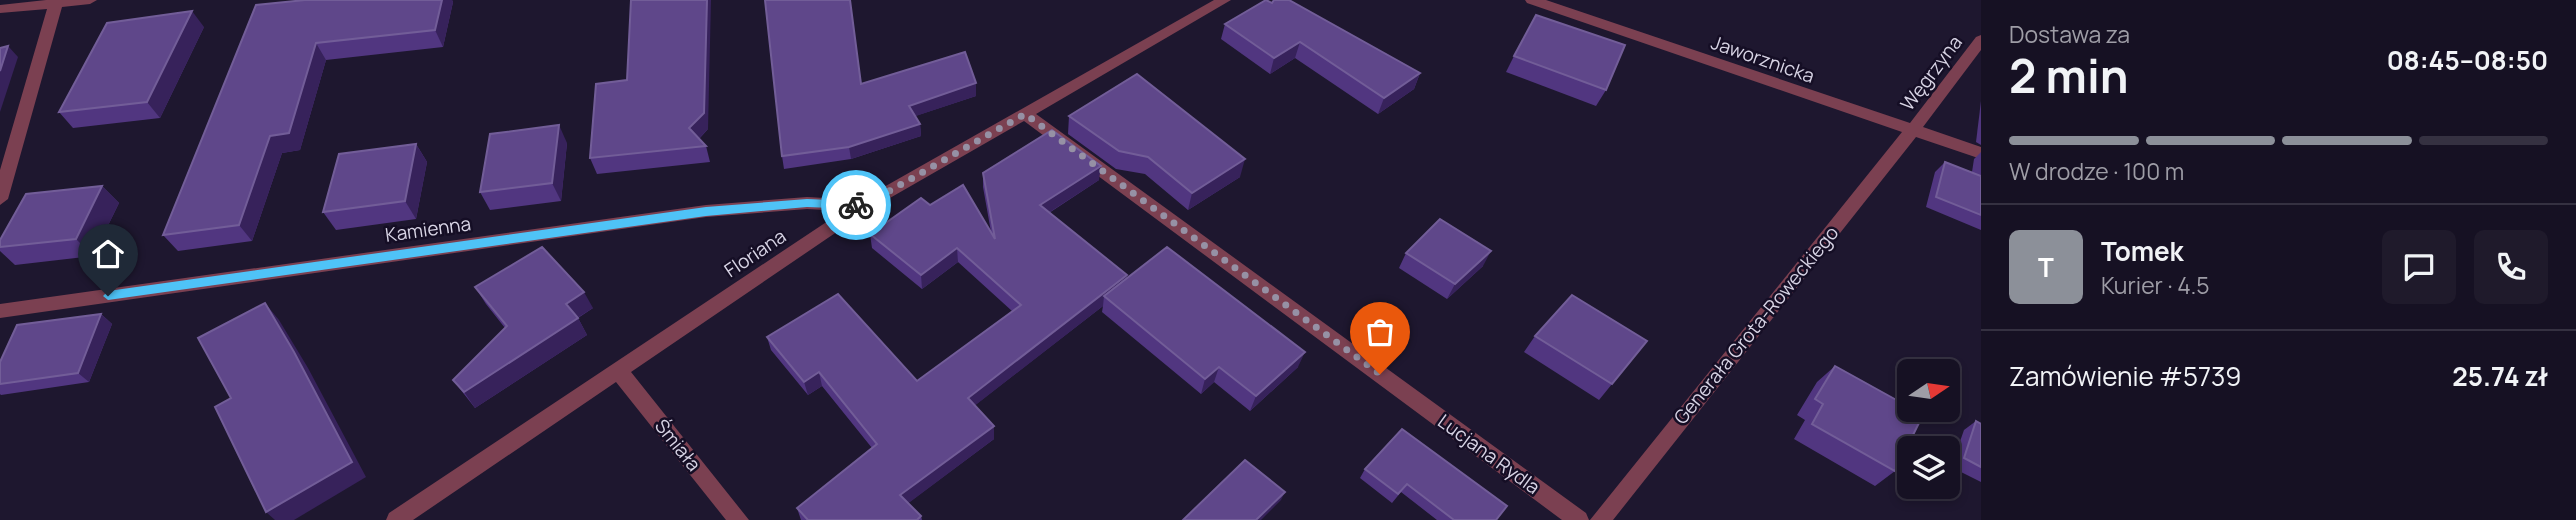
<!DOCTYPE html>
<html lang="pl">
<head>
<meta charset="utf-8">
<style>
  :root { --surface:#161123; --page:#1f1a2b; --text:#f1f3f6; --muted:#9e9da6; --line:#353141; --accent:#8c9099 }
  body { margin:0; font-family:Manrope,sans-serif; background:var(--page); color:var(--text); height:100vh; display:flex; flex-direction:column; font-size:26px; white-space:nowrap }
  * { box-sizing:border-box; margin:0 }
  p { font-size:23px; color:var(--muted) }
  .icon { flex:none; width:38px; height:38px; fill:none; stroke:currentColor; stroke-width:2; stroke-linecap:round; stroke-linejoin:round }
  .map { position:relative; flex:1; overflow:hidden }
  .panel { display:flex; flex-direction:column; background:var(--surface); width:595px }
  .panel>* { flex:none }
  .needle { width:46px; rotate:77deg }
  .controls { position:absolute; left:1897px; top:359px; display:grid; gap:14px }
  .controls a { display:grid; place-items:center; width:63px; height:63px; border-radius:10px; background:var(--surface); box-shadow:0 4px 10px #0003,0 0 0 2px var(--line); font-size:35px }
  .pin { position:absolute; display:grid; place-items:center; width:60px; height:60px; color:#fff; margin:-72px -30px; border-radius:50% 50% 50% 0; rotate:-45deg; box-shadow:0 0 7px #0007 }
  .pin .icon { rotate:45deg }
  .courier { position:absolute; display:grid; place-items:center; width:70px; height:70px; margin:-35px; border:5px solid #4fc3f7; border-radius:50%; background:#fff; color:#222; box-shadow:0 2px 9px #0007 }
  .head em { font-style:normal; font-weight:700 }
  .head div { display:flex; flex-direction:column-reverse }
  .head { display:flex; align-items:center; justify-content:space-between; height:119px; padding:0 28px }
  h1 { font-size:46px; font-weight:700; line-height:52px }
  .bar { display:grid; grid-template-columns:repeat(4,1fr); gap:10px 7px; align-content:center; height:84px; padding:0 28px }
  .bar i { height:9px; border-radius:5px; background:var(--line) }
  .bar .selected { background:var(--accent) }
  .bar p { grid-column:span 4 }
  .line { display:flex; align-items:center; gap:18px; padding:0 28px; border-top:2px solid var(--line) }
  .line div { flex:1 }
  .round { display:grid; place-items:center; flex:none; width:74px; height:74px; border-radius:10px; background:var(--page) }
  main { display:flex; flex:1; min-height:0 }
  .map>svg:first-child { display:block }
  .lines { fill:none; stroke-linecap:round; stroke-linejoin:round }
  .minor { fill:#7b4051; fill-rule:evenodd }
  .wall { fill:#513680 }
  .shaded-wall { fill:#37225b }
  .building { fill:#5f478a; stroke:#725d98; stroke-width:2 }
  .route { fill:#4fc3f7 }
  .done { stroke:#9691a5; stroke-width:7; stroke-dasharray:0 12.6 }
  .labels { text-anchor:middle; stroke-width:5; stroke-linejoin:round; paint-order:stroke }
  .street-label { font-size:19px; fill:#d7d3e4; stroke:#150e25 }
</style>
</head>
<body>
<main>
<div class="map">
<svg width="1981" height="520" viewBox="0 0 1981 520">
  <rect width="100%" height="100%" fill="#1e172f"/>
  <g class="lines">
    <g class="minor">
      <path d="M46,0H97L90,4L62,7L8,199L0,205V170L47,9L0,13V5Z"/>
      <path d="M1214,0H1231L1036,114L1586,513L1589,520H1562L1024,121L869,210L631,372L749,520H726L616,382L413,520H386L389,513L843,211L807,209L706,217L0,318V304L706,205L807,197L861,200Z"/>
      <path d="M1525,0H1546L1910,123L1976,37L1981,35V50L1923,127L1981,147V159L1916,137L1613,520H1590L1902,132L1527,3Z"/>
    </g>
  </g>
  <g class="wall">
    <path d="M305,0H452L453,2L443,47L326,60L300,150L282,153L252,241L178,251L163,235Z"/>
    <path d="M1272,3L1420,73L1414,89L1378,114L1295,58L1270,74L1221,39L1225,24Z"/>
    <path d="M204,27L160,118L73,128L59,112Z"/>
    <path d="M1514,56L1606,90L1596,106L1506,72Z"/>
    <path d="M976,83V96L915,116L920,124L921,136L851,159L784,169L782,156L861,84Z"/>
    <path d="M1981,101V145L1976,142Z"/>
    <path d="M1069,116L1240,177L1188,210L1145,174L1116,169L1068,134Z"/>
    <path d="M708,129L699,139L706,146L710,162L597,174L590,158Z"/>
    <path d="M567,143L561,201L490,210L480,192Z"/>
    <path d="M416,144L427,162L416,219L336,230L323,212Z"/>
    <path d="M1981,152V230L1926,207L1935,172L1945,162L1972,172L1974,159Z"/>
    <path d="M983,173L1099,180L1049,213L1126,279L1298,367L1250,411L1214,382L1201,394L1102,312L1103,306L975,405L994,426V439L908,503L921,516L922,520H801L797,508L872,448L822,386L808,395L771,350L767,337L917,381L1012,311L958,262L922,289L872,248L870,234L930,205L991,232L983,187Z"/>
    <path d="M102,186L119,203L93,256L15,265L0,251V240Z"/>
    <path d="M1406,253L1483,266L1447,299L1399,268Z"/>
    <path d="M475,287L593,308L578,318L587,335L475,408L453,380L505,328L486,304Z"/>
    <path d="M101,314L112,324L89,382L1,395L0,394V362Z"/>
    <path d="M1535,336L1647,341L1599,400L1524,352Z"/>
    <path d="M1835,366L1895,471L1875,486L1794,439L1805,420L1797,415L1817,382Z"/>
    <path d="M1976,421L1981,424V482L1951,467L1964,430Z"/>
    <path d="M1402,429L1496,520H1437L1401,492L1392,503L1360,478L1365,469Z"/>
  </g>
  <g class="shaded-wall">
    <path d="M442,0H452L453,2L443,47L435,30Z"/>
    <path d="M707,0H711L708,129L694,144L689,128Z"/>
    <path d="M192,11L204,27L160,118L147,102Z"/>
    <path d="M1300,42L1295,58L1270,74L1274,58Z"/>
    <path d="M316,43L326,60L300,150L282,153L252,241L239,225L270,136Z"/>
    <path d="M8,46L18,57L0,112V71Z"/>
    <path d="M1420,73L1414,89L1378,114L1384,98Z"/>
    <path d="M976,83V96L910,118L909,106Z"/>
    <path d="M920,124L921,136L851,159L849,147Z"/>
    <path d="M559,125L567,143L561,201L552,183Z"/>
    <path d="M416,144L427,162L416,219L405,201Z"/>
    <path d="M1245,159L1240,177L1188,210L1192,193Z"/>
    <path d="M1101,166L1099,180L1039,219L1040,205Z"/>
    <path d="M102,186L119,203L93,256L76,239Z"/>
    <path d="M957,248L958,262L922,289L921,275Z"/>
    <path d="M1491,251L1483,266L1447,299L1455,284Z"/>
    <path d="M1127,275L1125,289L1104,296L1103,306L968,411V398Z"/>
    <path d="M584,292L593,308L574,320L566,304Z"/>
    <path d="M265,303L279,320L308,368L366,477L294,520H275L266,512Z"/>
    <path d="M101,314L112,324L89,382L78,373Z"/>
    <path d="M578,318L587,335L475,408L464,392Z"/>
    <path d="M1305,352L1298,367L1250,411L1256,396Z"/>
    <path d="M1219,367L1214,382L1201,394L1205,379Z"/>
    <path d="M819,372L822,386L808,395L804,382Z"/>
    <path d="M994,426V439L902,508L900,495Z"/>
    <path d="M1285,492L1281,500L1261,520H1256Z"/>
  </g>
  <g class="building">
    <path d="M305,0H442L435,30L316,43L289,133L270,136L239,225L163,235L256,5Z"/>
    <path d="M631,0H707L704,113L689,128L706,146L590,158L596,84L627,80Z"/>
    <path d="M765,0H850L861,84L965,52L976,83L909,106L920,124L849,147L782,156Z"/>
    <path d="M1266,0L1272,3L1274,0H1289L1420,73L1384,98L1300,42L1274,58L1225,24Z"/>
    <path d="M192,11L147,102L59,112L107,23Z"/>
    <path d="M1536,15L1625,45L1606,90L1514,56Z"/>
    <path d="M8,46L0,71V48Z"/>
    <path d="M1137,74L1245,159L1192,193L1148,157L1119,151L1069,116Z"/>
    <path d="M559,125L552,183L480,192L490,134Z"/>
    <path d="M1052,130L1101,166L1040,205L1127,275L968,398L994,426L900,495L921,516L917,520H808L797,508L877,444L819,372L804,382L767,337L838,294L917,381L1021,305L957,248L921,275L870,234L921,198L930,205L963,185L995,239L983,173Z"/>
    <path d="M416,144L405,201L323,212L339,154Z"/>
    <path d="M1945,162L1981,176V215L1936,197Z"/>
    <path d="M102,186L76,239L0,247V240L26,194Z"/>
    <path d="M1440,219L1491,251L1455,284L1406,253Z"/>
    <path d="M542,247L584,292L566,304L578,318L464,392L453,380L507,326L475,287Z"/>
    <path d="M1167,247L1305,352L1256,396L1219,367L1205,379L1104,296Z"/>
    <path d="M1572,295L1647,341L1612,384L1535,336Z"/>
    <path d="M265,303L294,352L352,462L266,512L215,407L231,398L198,338Z"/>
    <path d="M101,314L78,373L0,384V362L17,325Z"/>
    <path d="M1835,366L1909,407V410H1914L1923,415L1895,471L1812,424L1823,404L1815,399Z"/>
    <path d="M1976,421L1981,424V467L1964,458Z"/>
    <path d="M1402,429L1507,506L1496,520H1454L1407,484L1398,494L1365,469Z"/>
    <path d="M1245,460L1285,492L1256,520H1183Z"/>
  </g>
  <path class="route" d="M807,199L856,201L861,205L856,209L807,207L706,216L108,300L103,296L108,291L706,207Z"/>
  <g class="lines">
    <path class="done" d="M856,205L863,206L1025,114L1380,374"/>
  </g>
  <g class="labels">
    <g class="street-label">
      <text transform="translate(1763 59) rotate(19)" y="7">Jaworznicka</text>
      <text transform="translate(1931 73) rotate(-53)" y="7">Węgrzyna</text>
      <text transform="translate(428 229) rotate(-8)" y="7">Kamienna</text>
      <text transform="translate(755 253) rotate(-34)" y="7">Floriana</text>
      <text transform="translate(1756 325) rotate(-51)" y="7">Generała Grota-Roweckiego</text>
      <text transform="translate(678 445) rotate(51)" y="7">Śmiała</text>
      <text transform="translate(1489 454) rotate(36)" y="7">Lucjana Rydla</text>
    </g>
  </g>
</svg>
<div class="controls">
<a><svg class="needle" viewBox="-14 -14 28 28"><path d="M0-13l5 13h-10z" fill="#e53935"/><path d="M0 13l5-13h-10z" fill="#9e9da6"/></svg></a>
<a><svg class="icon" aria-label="layers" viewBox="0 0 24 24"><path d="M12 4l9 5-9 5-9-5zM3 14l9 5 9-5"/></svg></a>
</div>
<div class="pin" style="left:1380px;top:374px;background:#ea580c"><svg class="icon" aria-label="bag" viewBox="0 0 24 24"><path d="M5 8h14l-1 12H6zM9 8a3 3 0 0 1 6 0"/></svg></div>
<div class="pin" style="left:108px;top:296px;background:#1f2937"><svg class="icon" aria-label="home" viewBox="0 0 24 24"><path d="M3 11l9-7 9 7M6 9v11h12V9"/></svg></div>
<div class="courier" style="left:856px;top:205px"><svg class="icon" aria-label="bike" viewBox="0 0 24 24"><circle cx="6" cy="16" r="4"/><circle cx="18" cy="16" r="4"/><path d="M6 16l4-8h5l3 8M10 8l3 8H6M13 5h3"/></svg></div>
</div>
<section class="panel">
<div class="head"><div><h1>2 min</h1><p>Dostawa za</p></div><em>08:45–08:50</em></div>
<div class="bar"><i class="selected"></i><i class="selected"></i><i class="selected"></i><i></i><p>W drodze · 100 m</p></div>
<div class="line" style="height:126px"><b class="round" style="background:var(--accent);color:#fff">T</b><div><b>Tomek</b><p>Kurier · 4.5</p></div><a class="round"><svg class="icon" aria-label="chat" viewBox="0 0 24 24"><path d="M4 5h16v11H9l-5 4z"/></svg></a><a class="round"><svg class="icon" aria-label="phone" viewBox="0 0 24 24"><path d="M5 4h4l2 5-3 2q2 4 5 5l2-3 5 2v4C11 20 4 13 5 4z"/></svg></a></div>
<div class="line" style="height:91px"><div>Zamówienie #5739</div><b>25.74 zł</b></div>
</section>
</main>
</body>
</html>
